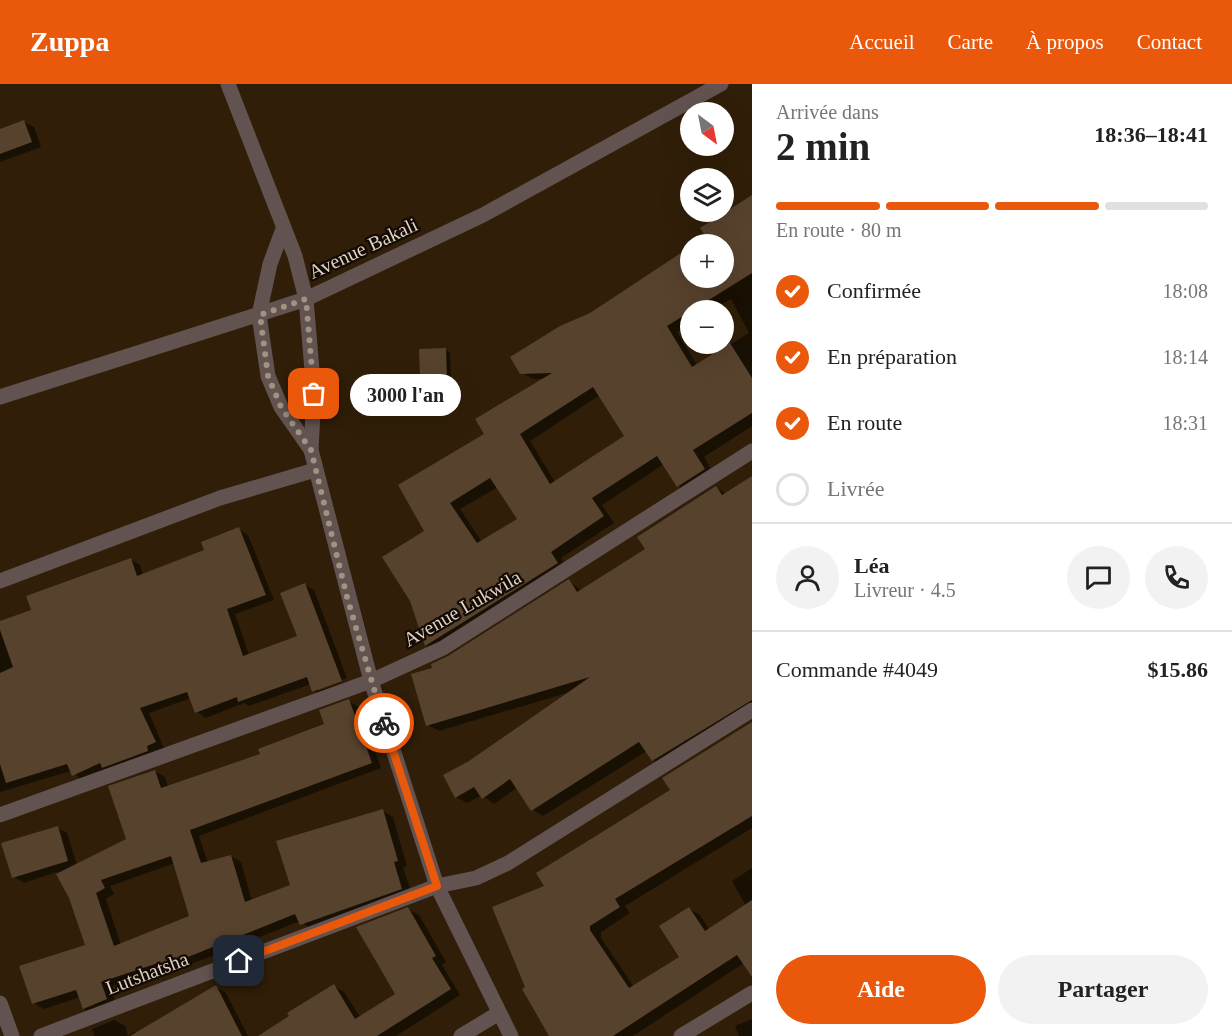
<!DOCTYPE html>
<html lang="fr">
<head>
<meta charset="utf-8">
<style>
  :root { --surface:#fff; --page:#f2f2f2; --text:#222; --muted:#767676; --line:#e0e0e0; --accent:#ea580c }
  body { margin:0; font-family:Georgia,serif; background:var(--page); color:var(--text); height:100vh; display:flex; flex-direction:column; font-size:22px; white-space:nowrap }
  * { box-sizing:border-box; margin:0 }
  p { font-size:20px; color:var(--muted) }
  .icon { flex:none; width:33px; height:33px; fill:none; stroke:currentColor; stroke-width:2; stroke-linecap:round; stroke-linejoin:round }
  .map { position:relative; flex:1; overflow:hidden }
  .panel { display:flex; flex-direction:column; background:var(--surface); width:480px }
  .panel>* { flex:none }
  .needle { width:39px; rotate:148deg }
  .fabs { position:absolute; left:680px; top:18px; display:grid; gap:12px }
  .fabs a { display:grid; place-items:center; width:54px; height:54px; border-radius:50%; background:var(--surface); box-shadow:0 6px 24px #0002; font-size:30px }
  .pin { position:absolute; display:grid; place-items:center; width:51px; height:51px; color:#fff; margin:-26px; border-radius:12px; box-shadow:0 3px 9px #0006 }
  .courier { position:absolute; display:grid; place-items:center; width:60px; height:60px; margin:-30px; border:4px solid #ea580c; border-radius:50%; background:#fff; color:#222; box-shadow:0 2px 8px #0007 }
  .bubble { position:absolute; height:42px; border-radius:21px; background:var(--surface); box-shadow:0 6px 24px #0002; font-size:20px; font-weight:800; line-height:42px; text-align:center }
  .overview em { font-style:normal; font-weight:800 }
  .overview div { display:flex; flex-direction:column-reverse }
  .overview { display:flex; align-items:center; justify-content:space-between; height:102px; padding:0 24px }
  h1 { font-size:39px; font-weight:800; line-height:45px }
  .bar { display:grid; grid-template-columns:repeat(4,1fr); gap:9px 6px; align-content:center; height:72px; padding:0 24px }
  .bar i { height:8px; border-radius:4px; background:var(--line) }
  .bar .selected { background:var(--accent) }
  .bar p { grid-column:span 4 }
  .line { display:flex; align-items:center; gap:15px; padding:0 24px; border-top:2px solid var(--line) }
  .line div { flex:1 }
  .round { display:grid; place-items:center; flex:none; width:63px; height:63px; border-radius:32px; background:var(--page) }
  ol { padding:0 24px; list-style:none }
  li { display:flex; align-items:center; gap:18px; height:66px }
  li p { margin-inline-start:auto }
  li .icon { padding:6px; border-radius:50%; background:var(--accent); color:#fff; stroke-width:4 }
  li:last-child { color:var(--muted) }
  li i { width:33px; height:33px; border:3px solid var(--line); border-radius:50% }
  .primary-button { display:flex; gap:12px; margin-top:auto; padding:12px 24px }
  .primary-button a { flex:1; height:69px; border-radius:36px; background:var(--accent); color:#fff; font-size:24px; font-weight:800; line-height:69px; text-align:center }
  .primary-button a+a { background:var(--page); color:var(--text) }
  header { display:flex; align-items:center; gap:36px; box-sizing:border-box; height:84px; padding:0 30px; background:var(--accent); color:#fff }
  header strong { font-size:28px }
  nav { display:flex; gap:33px; margin-inline-start:auto; font-size:21px }
  main { display:flex; flex:1; min-height:0 }
  .map>svg:first-child { display:block }
  .shadow { fill:#0007; fill-rule:evenodd }
  .building { fill:#57422d; fill-rule:evenodd }
  .lines { fill:none; stroke-linecap:round; stroke-linejoin:round }
  .minor { stroke:#625350; stroke-width:15 }
  .tertiary { stroke:#625350; stroke-width:15 }
  .done { stroke:#a19283; stroke-width:6; stroke-dasharray:0 10.8 }
  .route { stroke:#ea580c; stroke-width:8 }
  .labels { text-anchor:middle; stroke-width:4.5; stroke-linejoin:round; paint-order:stroke }
  .street-label { font-size:20px; fill:#ded1c5; stroke:#120a03 }
</style>
</head>
<body>
<header>
<strong>Zuppa</strong>
<nav><a>Accueil</a><a>Carte</a><a>À propos</a><a>Contact</a></nav>
</header>
<main>
<div class="map">
<svg width="752" height="952" viewBox="0 0 752 952">
  <rect width="100%" height="100%" fill="#301e08"/>
  <g class="shadow">
    <path d="M24,38L34,43L41,63L0,78V46Z"/>
    <path d="M752,113V342L704,373L715,392L690,408L678,402L664,380L602,421L614,439L561,474L568,486L437,567L426,561L427,447L486,350L544,295H533L522,289L590,230L690,165V194H723V160H697L708,153L703,144ZM731,215L749,249L697,281L677,248L690,241V226H712ZM600,311L626,353L555,398L530,357ZM498,403L519,435L482,458L460,425Z"/>
    <path d="M446,266L450,268L451,295L426,296L422,294Z"/>
    <path d="M746,397L752,401V627L664,683L653,676L647,667L543,732L532,725L518,703L494,720L482,711L467,719L456,713L470,679L570,608L439,647L428,641L434,585L569,497L582,507L647,465L716,404L727,410Z"/>
    <path d="M239,445L248,451L274,516L235,530L249,571L298,553L305,501L314,506L347,594L318,604V607L348,597L350,602L323,612L314,607L311,600L249,622L244,619L206,634L197,628L191,614L149,629L164,664L82,696L71,687L0,708V539L33,527L130,475L140,481L143,491L206,467Z"/>
    <path d="M348,617L359,623L381,684L199,752L208,779L231,772L241,778L252,817L292,802L383,727L393,733L407,782L403,784L412,810L312,846L300,837L174,887L168,884L110,903L117,922L94,930L84,925L80,913L44,925L34,919L86,862L70,814L57,788L24,799L14,793L58,744L67,749L77,781L128,756L154,687L165,693L168,703L262,671L326,641ZM175,779L191,833L121,861L106,815L114,810L110,802Z"/>
    <path d="M752,639V744L625,822L630,829L601,848V854L634,903L681,874L689,825L700,831L710,846L746,822L732,797L752,784V890L744,879L633,952H551L527,904L546,803L672,706L664,694Z"/>
    <path d="M408,825L419,831L446,878L442,881L460,911L396,952H261L334,902L344,908L360,933L397,910Z"/>
    <path d="M216,903L226,909L248,952H94L92,945L114,936L125,942L128,952L134,948L137,949Z"/>
    <path d="M752,935V952H739L735,942Z"/>
  </g>
  <g class="building">
    <path d="M24,36L32,58L0,70V45Z"/>
    <path d="M752,111V189L667,242L692,283L730,259L752,294V329L693,366L705,385L677,403L657,372L592,414L604,432L551,468L558,479L425,562L410,517L382,473L424,447L398,401L484,350L475,335L552,289L520,290L510,273L560,242L590,229L690,163V194H723V160H694L706,153L700,144ZM593,303L624,352L550,400L520,350ZM490,394L517,435L477,459L450,419Z"/>
    <path d="M446,264L447,293L420,295L419,265Z"/>
    <path d="M752,392V616L652,677L639,658L531,727L510,695L482,715L474,703L455,714L443,691L469,677L590,593L426,642L411,590L432,584L431,580L448,572L569,495L577,508L645,465L637,453L716,402L722,411Z"/>
    <path d="M239,443L266,511L227,525L243,572L297,552L280,509L305,499L342,597L312,608L307,593L238,618L237,613L195,629L187,608L140,624L156,658L147,662L148,667L102,684L100,679L72,692L67,680L6,699L0,680V589L13,583L0,546V537L31,526L26,512L131,474L137,492L204,466L201,458Z"/>
    <path d="M349,615L372,679L190,746L201,779L231,771L245,818L290,801L276,757L383,725L398,777L394,778L402,805L300,841L295,830L163,883L161,878L101,898L107,915L83,925L76,906L32,920L19,882L85,861L69,814L56,790L126,755L108,702L155,686L161,704L260,670L258,665L324,640L319,626ZM171,772L189,832L114,862L96,809L105,804L101,796Z"/>
    <path d="M752,638V732L615,815L620,823L590,842V846L629,904L679,873L659,842L689,823L705,847L752,816V893L737,871L613,952H549L522,905L525,903L492,823L544,802L536,789L670,706L662,694Z"/>
    <path d="M58,742L68,777L12,794L1,759Z"/>
    <path d="M408,823L436,872L432,874L451,905L377,952H258L289,932L287,929L334,900L355,935L395,910L356,843Z"/>
    <path d="M216,901L242,952H130Z"/>
  </g>
  <g class="lines">
    <g class="minor">
      <path d="M228,0L295,172L306,215L314,310L311,366L371,597L437,802L511,952"/>
      <path d="M283,145L270,180L259,231L268,292L281,323L311,366"/>
      <path d="M0,497L220,414L315,386"/>
      <path d="M0,731L371,597L443,564L752,367"/>
      <path d="M0,919L12,952"/>
      <path d="M41,952L437,802L476,794L508,779L752,626"/>
      <path d="M461,952L499,929"/>
      <path d="M681,952L752,909"/>
    </g>
    <path class="tertiary" d="M0,313L306,215L483,131L721,0"/>
  </g>
  <g class="lines">
    <path class="done" d="M314,310L306,215L260,231L268,292L281,323L311,366L347,513L384,639"/>
    <path class="route" d="M239,877L437,802L384,639"/>
  </g>
  <g class="labels">
    <g class="street-label">
      <text transform="translate(363 164) rotate(-25)" y="7">Avenue Bakali</text>
      <text transform="translate(462 524) rotate(-30)" y="7">Avenue Lukwila</text>
      <text transform="translate(147 889) rotate(-21)" y="7">Lutshatsha</text>
    </g>
  </g>
</svg>
<div class="fabs">
<a><svg class="needle" viewBox="-14 -14 28 28"><path d="M0-13l5 13h-10z" fill="#e53935"/><path d="M0 13l5-13h-10z" fill="#767676"/></svg></a>
<a><svg class="icon" aria-label="layers" viewBox="0 0 24 24"><path d="M12 4l9 5-9 5-9-5zM3 14l9 5 9-5"/></svg></a>
<a>+</a>
<a>−</a>
</div>
<div class="pin" style="left:314px;top:310px;background:#ea580c"><svg class="icon" aria-label="bag" viewBox="0 0 24 24"><path d="M5 8h14l-1 12H6zM9 8a3 3 0 0 1 6 0"/></svg></div>
<div class="pin" style="left:239px;top:877px;background:#1f2937"><svg class="icon" aria-label="home" viewBox="0 0 24 24"><path d="M3 11l9-7 9 7M6 9v11h12V9"/></svg></div>
<div class="courier" style="left:384px;top:639px"><svg class="icon" aria-label="bike" viewBox="0 0 24 24"><circle cx="6" cy="16" r="4"/><circle cx="18" cy="16" r="4"/><path d="M6 16l4-8h5l3 8M10 8l3 8H6M13 5h3"/></svg></div>
<div class="bubble" style="left:350px;top:290px;width:111px">3000 l'an</div>
</div>
<section class="panel">
<div class="overview"><div><h1>2 min</h1><p>Arrivée dans</p></div><em>18:36–18:41</em></div>
<div class="bar"><i class="selected"></i><i class="selected"></i><i class="selected"></i><i></i><p>En route · 80 m</p></div>
<ol>
<li><svg class="icon" aria-label="check" viewBox="0 0 24 24"><path d="M5 12l5 5 9-10"/></svg>Confirmée<p>18:08</p></li>
<li><svg class="icon" aria-label="check" viewBox="0 0 24 24"><path d="M5 12l5 5 9-10"/></svg>En préparation<p>18:14</p></li>
<li><svg class="icon" aria-label="check" viewBox="0 0 24 24"><path d="M5 12l5 5 9-10"/></svg>En route<p>18:31</p></li>
<li><i></i>Livrée</li>
</ol>
<div class="line" style="height:108px"><a class="round"><svg class="icon" aria-label="person" viewBox="0 0 24 24"><circle cx="12" cy="8" r="4"/><path d="M4 21q1-7 8-7t8 7"/></svg></a><div><b>Léa</b><p>Livreur · 4.5</p></div><a class="round"><svg class="icon" aria-label="chat" viewBox="0 0 24 24"><path d="M4 5h16v11H9l-5 4z"/></svg></a><a class="round"><svg class="icon" aria-label="phone" viewBox="0 0 24 24"><path d="M5 4h4l2 5-3 2q2 4 5 5l2-3 5 2v4C11 20 4 13 5 4z"/></svg></a></div>
<div class="line" style="height:78px"><div>Commande #4049</div><b>$15.86</b></div>
<div class="primary-button"><a>Aide</a><a>Partager</a></div>
</section>
</main>
</body>
</html>
